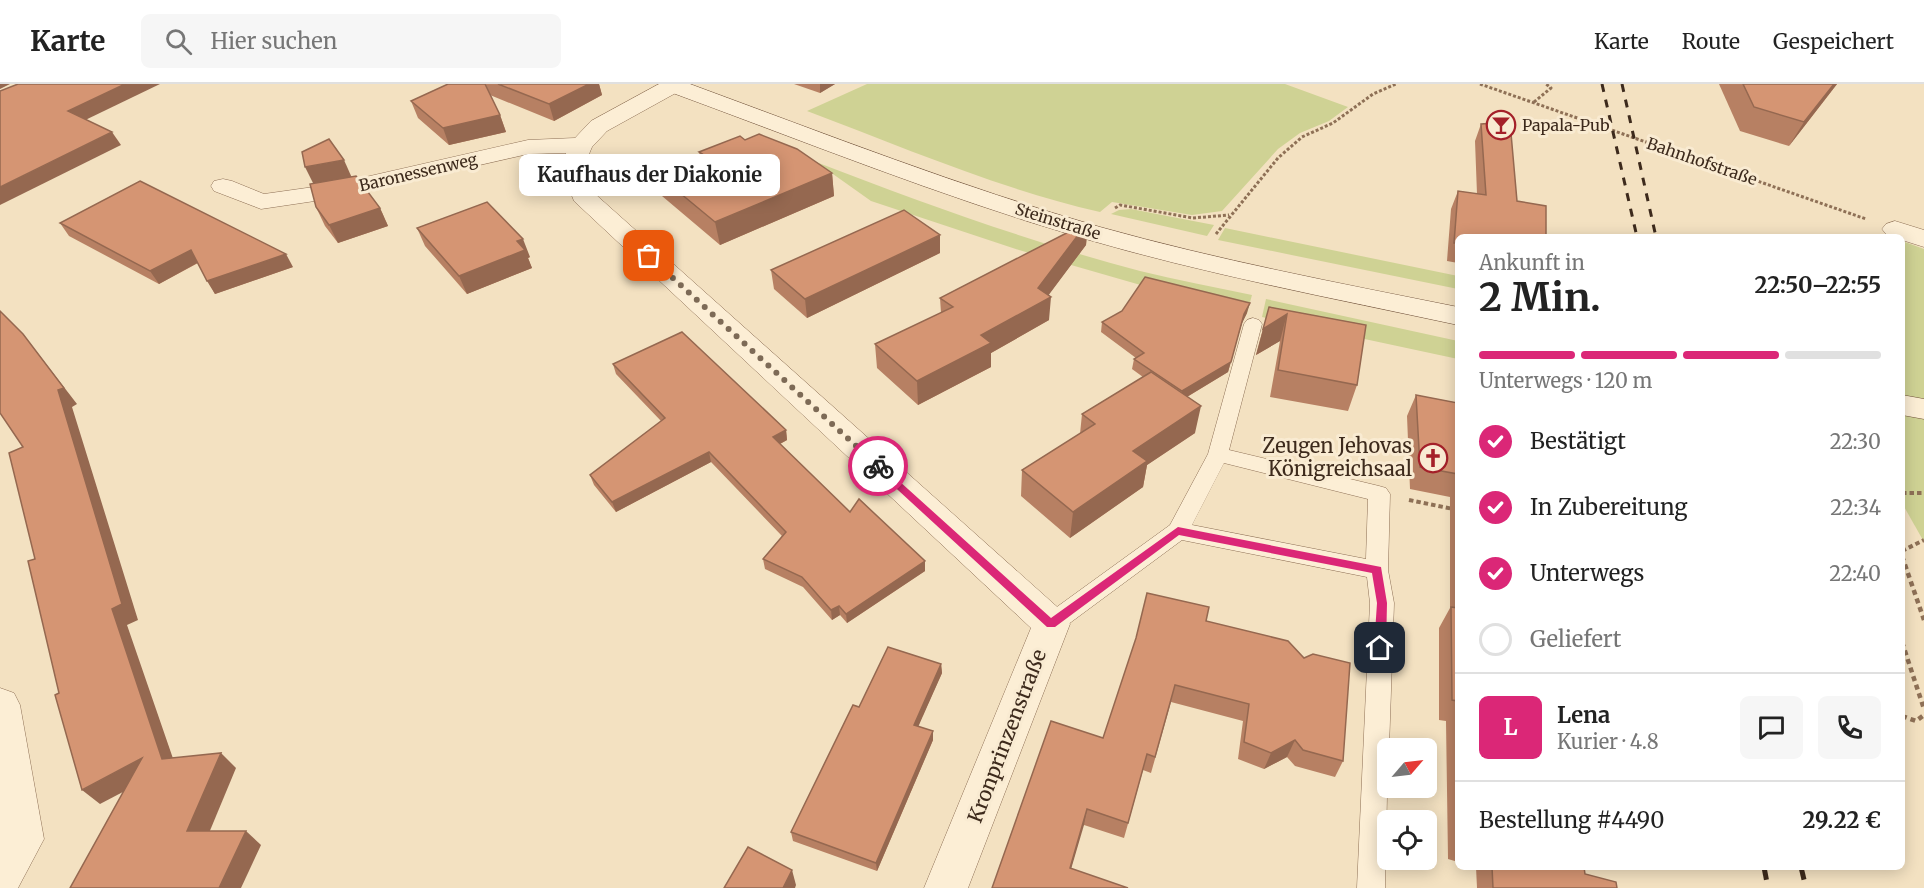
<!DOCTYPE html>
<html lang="de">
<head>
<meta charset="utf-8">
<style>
  :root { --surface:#fff; --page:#f6f6f6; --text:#222; --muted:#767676; --line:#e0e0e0; --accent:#db2777 }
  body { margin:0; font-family:Merriweather,serif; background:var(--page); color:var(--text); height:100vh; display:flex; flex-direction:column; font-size:22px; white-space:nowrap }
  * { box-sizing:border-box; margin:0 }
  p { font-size:20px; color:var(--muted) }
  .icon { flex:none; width:33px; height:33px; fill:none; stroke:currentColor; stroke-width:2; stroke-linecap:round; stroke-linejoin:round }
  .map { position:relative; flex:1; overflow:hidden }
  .drawer { position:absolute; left:1455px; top:150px; width:450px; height:636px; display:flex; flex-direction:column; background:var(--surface); border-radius:9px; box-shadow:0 3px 15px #0003 }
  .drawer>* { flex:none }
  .needle { width:39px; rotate:62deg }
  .controls { position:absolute; left:1377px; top:654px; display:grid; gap:12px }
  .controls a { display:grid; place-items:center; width:60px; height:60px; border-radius:9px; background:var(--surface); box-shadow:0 3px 15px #0003; font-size:30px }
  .pin { position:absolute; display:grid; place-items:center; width:51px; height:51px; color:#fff; margin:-26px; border-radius:12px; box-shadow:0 3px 9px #0006 }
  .courier { position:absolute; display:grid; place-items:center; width:60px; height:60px; margin:-30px; border:4px solid #db2777; border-radius:50%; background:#fff; color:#222; box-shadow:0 2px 8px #0007 }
  .bubble { position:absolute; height:42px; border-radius:9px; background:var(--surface); box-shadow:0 3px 15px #0003; font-size:20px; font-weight:700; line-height:42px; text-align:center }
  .summary em { font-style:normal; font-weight:700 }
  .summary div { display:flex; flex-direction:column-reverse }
  .summary { display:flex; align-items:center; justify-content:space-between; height:102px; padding:0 24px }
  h1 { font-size:39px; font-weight:700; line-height:45px }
  .bar { display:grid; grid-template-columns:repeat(4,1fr); gap:9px 6px; align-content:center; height:72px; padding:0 24px }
  .bar i { height:8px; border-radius:4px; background:var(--line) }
  .bar .on { background:var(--accent) }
  .bar p { grid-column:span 4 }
  .line { display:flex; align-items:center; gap:15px; padding:0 24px; border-top:2px solid var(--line) }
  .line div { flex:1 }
  .round { display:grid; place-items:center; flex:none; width:63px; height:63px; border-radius:9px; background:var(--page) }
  ol { padding:0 24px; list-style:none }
  li { display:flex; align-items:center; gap:18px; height:66px }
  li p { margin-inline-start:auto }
  li .icon { padding:6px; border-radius:50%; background:var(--accent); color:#fff; stroke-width:4 }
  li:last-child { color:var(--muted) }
  li i { width:33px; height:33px; border:3px solid var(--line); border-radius:50% }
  header { display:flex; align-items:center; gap:36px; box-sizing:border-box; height:84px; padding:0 30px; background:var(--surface); border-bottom:2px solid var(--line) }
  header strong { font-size:28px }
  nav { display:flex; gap:33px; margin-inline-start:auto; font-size:21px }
  .search { width:420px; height:54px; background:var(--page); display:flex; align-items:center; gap:15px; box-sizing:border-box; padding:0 21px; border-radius:9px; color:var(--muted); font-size:22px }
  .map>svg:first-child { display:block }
  .green { fill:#cfd294 }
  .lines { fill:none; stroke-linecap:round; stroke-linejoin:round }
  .lane-casing { stroke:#8e7056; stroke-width:1 }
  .street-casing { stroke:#8e7056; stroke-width:1 }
  .secondary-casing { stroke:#70513a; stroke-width:1 }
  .path-far2 { stroke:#8e7056; stroke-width:3; stroke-dasharray:3 2; stroke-linecap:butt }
  .path-far1 { stroke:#8e7056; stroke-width:4; stroke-dasharray:4.5 3; stroke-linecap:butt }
  .path { stroke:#8e7056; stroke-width:4.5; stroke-dasharray:5 4; stroke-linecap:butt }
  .lane { fill:#fceed5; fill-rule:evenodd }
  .street { fill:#fceed5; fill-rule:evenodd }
  .secondary { fill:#fceed5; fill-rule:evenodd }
  .rail-far1 { stroke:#3d2a1c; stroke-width:3; stroke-dasharray:8 8; stroke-linecap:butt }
  .rail { stroke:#3d2a1c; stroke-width:5; stroke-dasharray:13 13; stroke-linecap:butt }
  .wall { fill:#b78063 }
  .shaded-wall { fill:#956850 }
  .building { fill:#d59573; stroke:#956850; stroke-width:1.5 }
  .route { fill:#db2777 }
  .done { stroke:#7d6a56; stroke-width:6; stroke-dasharray:0 10.8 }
  .labels { text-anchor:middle; stroke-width:6; stroke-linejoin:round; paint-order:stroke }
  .far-poi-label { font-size:16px; fill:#3d2a1c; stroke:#f9ebd2; text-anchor:start }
  .far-street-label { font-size:16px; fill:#3d2a1c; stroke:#f9ebd2 }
  .poi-label { font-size:20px; fill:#3d2a1c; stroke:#f9ebd2; text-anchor:end }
  .street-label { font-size:20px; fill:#3d2a1c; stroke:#f9ebd2 }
</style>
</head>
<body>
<header>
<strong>Karte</strong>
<div class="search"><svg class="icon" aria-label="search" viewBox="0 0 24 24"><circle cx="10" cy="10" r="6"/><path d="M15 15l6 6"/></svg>Hier suchen</div>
<nav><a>Karte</a><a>Route</a><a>Gespeichert</a></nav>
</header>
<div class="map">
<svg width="1924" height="804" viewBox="0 0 1924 804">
  <rect width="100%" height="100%" fill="#f3e1c1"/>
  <g class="green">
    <path d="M867,0H1285L1348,23L1329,37L1300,49L1278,65L1222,127L1192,131L1112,118L1100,128C999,105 903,63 807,27Z"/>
    <path d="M816,78C922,119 1030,158 1140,187C1177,196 1215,203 1252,211L1247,229L1144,202L1019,166L871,117Z"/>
    <path d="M1131,125L1214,141L1207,152L1111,130L1119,126Z"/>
    <path d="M1225,144L1458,192V205L1218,156Z"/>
    <path d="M1902,157L1924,165V458L1902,419Z"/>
    <path d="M1266,215L1458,257V275L1262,233Z"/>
  </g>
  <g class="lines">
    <g class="lane-casing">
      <path id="lane" d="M1253,234L1259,236L1262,240L1229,366L1379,402L1386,404L1390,410L1388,486L1394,519L1389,664H1388L1385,804H1357L1370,519L1367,493L1182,456L1059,547L1051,550L1043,547L1039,540L1043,533L1170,441L1208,370L1244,240L1247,236ZM1224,379L1368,415L1366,475L1192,441Z"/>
    </g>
    <g class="street-casing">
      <g id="street">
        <path d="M659,0H686L683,5L607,47L592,63L584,82L594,109L1064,529L1070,540L968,804H924L1031,544L574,117L560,82L566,69L528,70L335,114L261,125L214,107L211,102L214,97L223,95L232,97L264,110L335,100L528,56L575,54L591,37Z"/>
        <path d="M1895,137L1924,146V163L1902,156V153L1886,150L1882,145L1886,140Z"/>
        <path d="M0,604L14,609L20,621L44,755L18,804H0Z"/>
      </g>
    </g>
    <g class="secondary-casing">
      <g id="secondary">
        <path d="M659,0H690C826,50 961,103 1100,143C1218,176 1338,199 1458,223V241C1332,214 1205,190 1082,154C939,112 801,56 662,5Z"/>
        <path d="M1902,311L1924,315V335L1902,331Z"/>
      </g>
    </g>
    <g class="path-far2">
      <path d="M1480,0L1866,135"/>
      <path d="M1534,18L1551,4L1546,0"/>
      <path d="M1115,124L1120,121L1193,134L1229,131"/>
      <path d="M1216,150L1278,74L1302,53L1333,39L1373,10L1396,0"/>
    </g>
    <g class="path-far1">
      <path d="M1902,409H1924"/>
      <path d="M1409,416L1458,426"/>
      <path d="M1902,467L1924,456"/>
    </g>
    <g class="path">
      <path d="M1902,472L1924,536"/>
      <path d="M1902,558L1924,625"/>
      <path d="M1902,632L1916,637L1924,631"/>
    </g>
    <use href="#lane" class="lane"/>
    <use href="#street" class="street"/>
    <use href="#secondary" class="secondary"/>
    <g class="rail-far1">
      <path d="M1602,0L1637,153"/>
      <path d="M1622,0L1656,153"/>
    </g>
    <g class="rail">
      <path d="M1764,783L1768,804"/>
      <path d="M1801,783L1806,804"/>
    </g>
  </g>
  <g class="wall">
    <path d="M448,0H599L602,11L554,37L490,11L500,31L506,48L449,61L418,34L411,17Z"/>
    <path d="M794,0H835L820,9Z"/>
    <path d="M1719,0H1837L1789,62L1740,47Z"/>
    <path d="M1481,40L1517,117L1458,153V179L1447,177L1451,125L1458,107L1477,110L1475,57Z"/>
    <path d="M745,56L832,89L834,112L720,161L662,112L657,90L700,73L699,68Z"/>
    <path d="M352,92L380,124L388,142L338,159L325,142L316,123Z"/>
    <path d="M1088,138L1086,161L1048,211L1049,236L991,269V283L918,321L877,284L875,260L941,229L940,214Z"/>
    <path d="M60,139L293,183L215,210L198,179L159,200L69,152Z"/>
    <path d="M417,144L530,173L528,174L532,184L467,210L425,162Z"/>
    <path d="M940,169L807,234L774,205L771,186Z"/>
    <path d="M1269,223L1366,241L1357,301L1348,327L1270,313L1280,257L1256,271Z"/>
    <path d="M1247,229L1242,239L1228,288L1187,313L1195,349L1147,381L1143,403L1070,454L1021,412L1022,386L1080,350L1082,330L1143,293L1132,285L1134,275L1136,274L1101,248L1102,238Z"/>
    <path d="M613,280L786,346L787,356L780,360L850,428L925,477V487L847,539L840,531L832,536L803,503L765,485L763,475L782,452L711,378L616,428L594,401L590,391L661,337L616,290Z"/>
    <path d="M1416,311L1458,319V778L1448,775L1446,637L1439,636V544L1450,524V413L1410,405L1407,332Z"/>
    <path d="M1206,537L1343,677L1335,693L1295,682L1287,673L1264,685L1238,675L1243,637L1171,618L1151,689L1143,686L1124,754L1084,741L992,804L1103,654Z"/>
    <path d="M941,580L942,589L918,642L933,656L877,787L793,757L791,748L859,623Z"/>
    <path d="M1476,783H1584L1585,790L1617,804H1477Z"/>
  </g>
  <g class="shaded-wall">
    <path d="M0,0H10L0,5Z"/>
    <path d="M125,0H160L77,40L68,27Z"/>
    <path d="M589,0H599L602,11L554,37L549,20Z"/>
    <path d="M820,0H835L820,9Z"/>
    <path d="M1834,0H1837L1789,62L1804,38Z"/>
    <path d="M500,31L506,48L449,61L443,44Z"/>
    <path d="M112,48L121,61L0,121V103Z"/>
    <path d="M344,76L352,94L314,101L305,83Z"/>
    <path d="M832,89L834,112L720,161L715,138Z"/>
    <path d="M380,124L388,142L338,159L329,141Z"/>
    <path d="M1088,138L1086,161L1045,216L1051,213L1049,236L991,269V283L918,321L917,297L981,251L1038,204Z"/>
    <path d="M940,151V169L807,234L805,215Z"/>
    <path d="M523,155L530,173L528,174L532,184L467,210L459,192L517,157Z"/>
    <path d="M191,166L199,178L159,200L150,187Z"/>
    <path d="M286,170L293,183L215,210L207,197Z"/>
    <path d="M1250,219L1247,229L1242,239L1228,288L1180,317L1182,307L1244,230Z"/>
    <path d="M1287,230L1280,257L1256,271L1263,245Z"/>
    <path d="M23,250L77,320L72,323L138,536L127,541L178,689L162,675L112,525Z"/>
    <path d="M1201,322L1195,349L1147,381L1143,403L1070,454L1073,428L1133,367Z"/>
    <path d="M786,346L787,356L774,363L773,353Z"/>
    <path d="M709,368L711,378L616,428L612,418Z"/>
    <path d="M925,477V487L847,539L846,530Z"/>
    <path d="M839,522L840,531L832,536L831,526Z"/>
    <path d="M941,580L942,589L915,650L914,641Z"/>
    <path d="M933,647V656L877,787L876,779Z"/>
    <path d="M1295,656L1287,673L1264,685L1271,669Z"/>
    <path d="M221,669L236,684L204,761L187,747Z"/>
    <path d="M142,674L159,689L100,720L82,706Z"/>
    <path d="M1087,725L1084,741L1067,799L1070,784Z"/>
    <path d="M246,747L261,761L241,804H219Z"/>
    <path d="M792,786L796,801L795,804H783Z"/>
  </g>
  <g class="building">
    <path d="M18,0H125L68,27L112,48L0,103V7Z"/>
    <path d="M448,0H485L500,31L443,44L411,17Z"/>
    <path d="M498,0H589L549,20Z"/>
    <path d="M1743,0H1834L1804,38L1754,23Z"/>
    <path d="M1510,38L1517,117L1546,122V153H1458V159H1454L1458,107L1486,111L1481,40Z"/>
    <path d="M759,50L797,65L832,89L715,138L657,90L704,71L699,68L740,52L745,56Z"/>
    <path d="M329,55L344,76L305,83L302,68Z"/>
    <path d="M356,92L380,124L329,141L316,123L310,100Z"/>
    <path d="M140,97L286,170L207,197L191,166L150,187L60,139Z"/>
    <path d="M487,118L523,155L517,157L525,166L459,192L417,144Z"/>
    <path d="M904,126L940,151L805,215L771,186Z"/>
    <path d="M1088,138L1038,204L1051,213L981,251L991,259L917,297L875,260L953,223L940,214Z"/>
    <path d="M1145,193L1250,219L1244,230L1231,278L1182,307L1134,275L1144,269L1102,238L1122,227Z"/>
    <path d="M1269,223L1366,241L1357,301L1278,286L1287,230L1263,245Z"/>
    <path d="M0,227L23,250L64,304L58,306L122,520L112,525L162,675L221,669L187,747H246L219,804H70L142,674L82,706L55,611L59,609L28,477L35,475L9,369L23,363L0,329Z"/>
    <path d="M682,248L786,346L773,353L850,428L859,415L925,477L846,530L839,522L831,526L802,493L763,475L786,448L709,368L612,418L590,391L665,334L613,280Z"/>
    <path d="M1151,288L1201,322L1133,367L1147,377L1073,428L1022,386L1095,340L1082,330Z"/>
    <path d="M1416,311L1458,319V390L1420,383Z"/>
    <path d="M1147,509L1209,523L1206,537L1288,557L1304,574L1313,570L1350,579L1343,677L1303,666L1295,656L1271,669L1244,658L1249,620L1175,601L1155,673L1147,670L1128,739L1087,725L1070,784L1128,804H992L1051,637L1103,654L1136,554Z"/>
    <path d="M1451,523L1458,524V617L1452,616Z"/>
    <path d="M888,563L941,580L914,641L933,647L876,779L791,748L853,621L859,623Z"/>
    <path d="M748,763L792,786L783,804H724Z"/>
    <path d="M1492,783H1584L1585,790L1616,798L1617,804H1493Z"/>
  </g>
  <path class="route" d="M878,378L1051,534L1178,443L1381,483L1387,519L1386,564L1380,569L1374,564L1377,519L1372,489L1179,451L1055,543H1047L874,384L873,382Z"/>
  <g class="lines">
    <path class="done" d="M649,172L878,382"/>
  </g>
  <defs>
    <g id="bar-ring" transform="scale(1.5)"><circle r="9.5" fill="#f9ebd2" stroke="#a42029" stroke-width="1.5"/><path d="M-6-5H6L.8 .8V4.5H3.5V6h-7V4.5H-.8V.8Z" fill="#a42029"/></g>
    <g id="church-ring" transform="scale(1.5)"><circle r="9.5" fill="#f9ebd2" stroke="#a42029" stroke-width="1.5"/><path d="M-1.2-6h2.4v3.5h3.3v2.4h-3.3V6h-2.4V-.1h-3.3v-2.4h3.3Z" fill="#a42029"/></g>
  </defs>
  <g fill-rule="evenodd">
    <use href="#bar-ring" x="1501" y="41"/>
    <use href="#church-ring" x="1433" y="374"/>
  </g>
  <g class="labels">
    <g class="far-poi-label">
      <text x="1522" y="47">Papala-Pub</text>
    </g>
    <g class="far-street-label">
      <text transform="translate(1702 77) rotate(19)" y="6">Bahnhofstraße</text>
      <text transform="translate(418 88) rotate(-13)" y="6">Baronessenweg</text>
      <text transform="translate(1058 137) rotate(17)" y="6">Steinstraße</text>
    </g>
    <g class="poi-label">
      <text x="1412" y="369">Zeugen Jehovas<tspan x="1412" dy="23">Königreichsaal</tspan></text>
    </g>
    <g class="street-label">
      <text transform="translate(1007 652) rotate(-69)" y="7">Kronprinzenstraße</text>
    </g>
  </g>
</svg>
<div class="controls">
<a><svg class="needle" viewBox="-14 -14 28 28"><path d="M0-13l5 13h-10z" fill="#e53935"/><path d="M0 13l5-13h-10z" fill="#767676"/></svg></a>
<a><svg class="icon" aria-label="locate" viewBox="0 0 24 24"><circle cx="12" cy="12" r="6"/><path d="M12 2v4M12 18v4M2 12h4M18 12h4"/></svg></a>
</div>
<div class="pin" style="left:649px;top:172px;background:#ea580c"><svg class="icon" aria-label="bag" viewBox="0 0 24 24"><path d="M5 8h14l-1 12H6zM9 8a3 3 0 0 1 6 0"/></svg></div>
<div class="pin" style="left:1380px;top:564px;background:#1f2937"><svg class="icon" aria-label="home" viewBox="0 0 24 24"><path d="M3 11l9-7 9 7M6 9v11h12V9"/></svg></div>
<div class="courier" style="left:878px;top:382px"><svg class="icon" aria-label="bike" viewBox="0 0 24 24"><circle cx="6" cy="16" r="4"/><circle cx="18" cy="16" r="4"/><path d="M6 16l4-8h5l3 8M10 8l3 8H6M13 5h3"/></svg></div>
<div class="bubble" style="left:519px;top:70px;width:261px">Kaufhaus der Diakonie</div>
<section class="drawer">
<div class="summary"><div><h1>2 Min.</h1><p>Ankunft in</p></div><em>22:50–22:55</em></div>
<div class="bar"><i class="on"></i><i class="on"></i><i class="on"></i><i></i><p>Unterwegs · 120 m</p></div>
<ol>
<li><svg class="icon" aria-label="check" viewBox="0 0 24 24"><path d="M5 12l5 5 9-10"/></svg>Bestätigt<p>22:30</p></li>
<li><svg class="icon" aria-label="check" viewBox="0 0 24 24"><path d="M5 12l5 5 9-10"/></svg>In Zubereitung<p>22:34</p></li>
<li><svg class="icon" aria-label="check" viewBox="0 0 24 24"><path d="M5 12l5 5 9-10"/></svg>Unterwegs<p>22:40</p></li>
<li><i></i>Geliefert</li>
</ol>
<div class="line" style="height:108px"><b class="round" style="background:var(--accent);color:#fff">L</b><div><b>Lena</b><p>Kurier · 4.8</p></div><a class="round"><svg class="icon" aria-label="chat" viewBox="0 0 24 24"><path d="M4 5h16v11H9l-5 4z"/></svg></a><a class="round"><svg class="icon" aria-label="phone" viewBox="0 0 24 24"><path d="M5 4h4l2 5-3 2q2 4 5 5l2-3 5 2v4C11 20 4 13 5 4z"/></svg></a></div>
<div class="line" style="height:78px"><div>Bestellung #4490</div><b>29.22 €</b></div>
</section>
</div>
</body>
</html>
